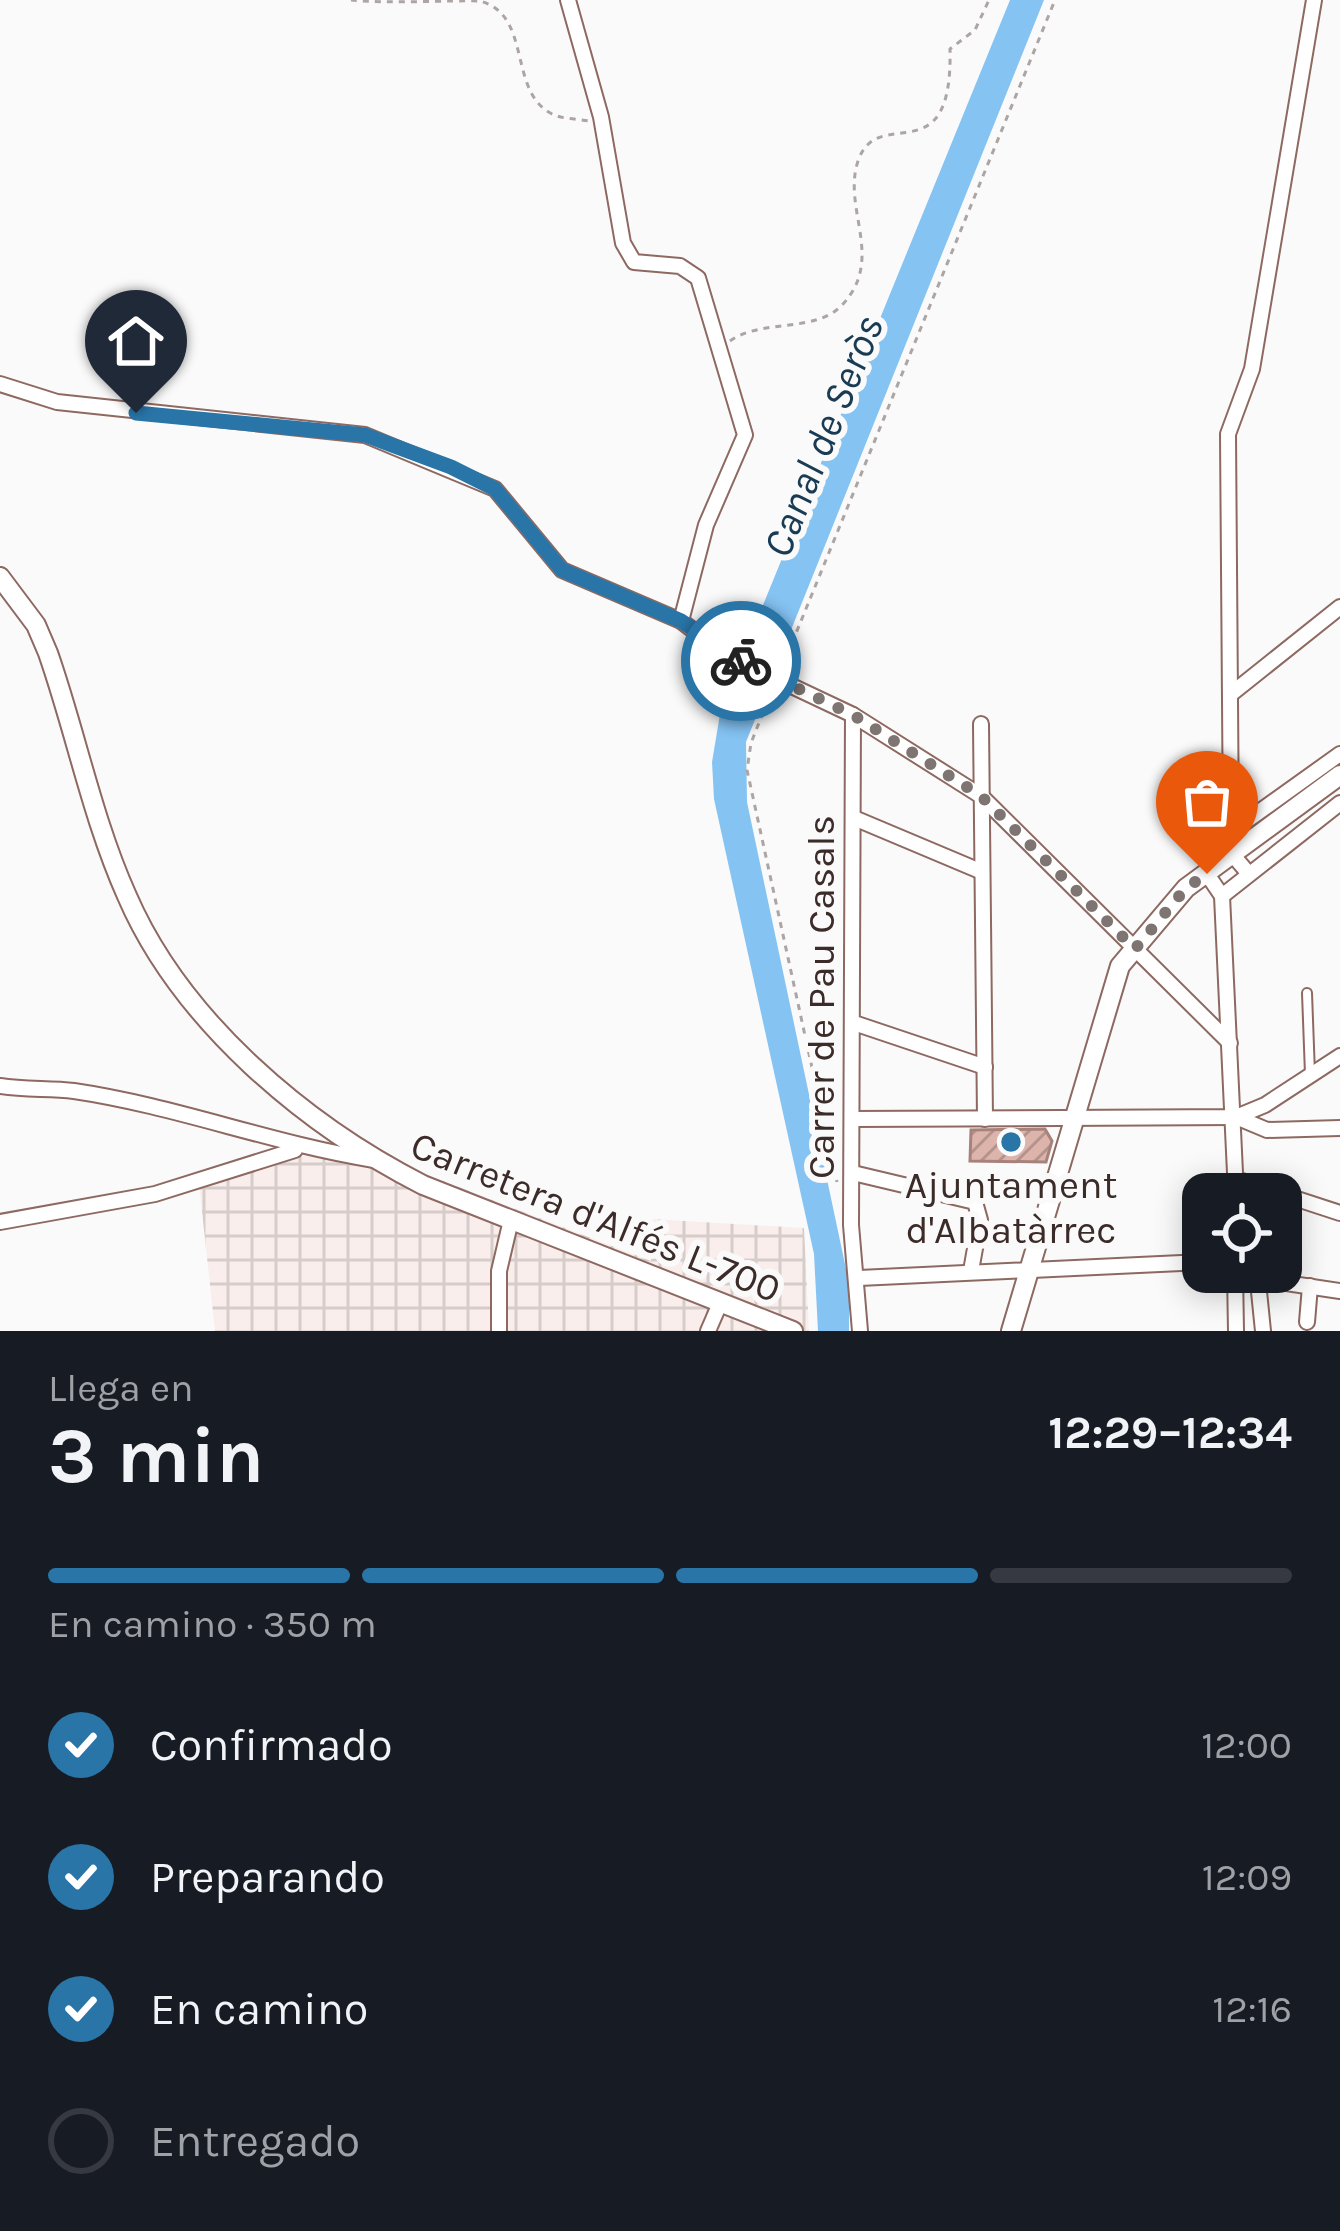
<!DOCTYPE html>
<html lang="es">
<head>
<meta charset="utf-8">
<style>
  :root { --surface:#171b24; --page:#20242c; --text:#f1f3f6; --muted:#9ea1a6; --line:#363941; --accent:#2975a8 }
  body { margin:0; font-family:Karla,sans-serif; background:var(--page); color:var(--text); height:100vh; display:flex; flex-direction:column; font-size:45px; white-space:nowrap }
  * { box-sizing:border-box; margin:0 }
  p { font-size:39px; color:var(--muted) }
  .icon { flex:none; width:66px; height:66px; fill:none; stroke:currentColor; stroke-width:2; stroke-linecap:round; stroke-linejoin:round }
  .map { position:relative; height:1331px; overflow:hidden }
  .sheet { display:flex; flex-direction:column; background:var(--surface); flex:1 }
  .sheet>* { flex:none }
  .buttons { position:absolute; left:1182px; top:1173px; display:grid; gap:24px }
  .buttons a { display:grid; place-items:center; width:120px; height:120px; border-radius:24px; background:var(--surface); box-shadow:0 6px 30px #0003; font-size:60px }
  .pin { position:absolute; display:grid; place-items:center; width:102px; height:102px; color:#fff; margin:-123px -51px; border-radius:50% 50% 50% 0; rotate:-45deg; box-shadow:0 0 12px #0007 }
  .pin .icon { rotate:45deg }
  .courier { position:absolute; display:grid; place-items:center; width:120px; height:120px; margin:-60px; border:9px solid #2975a8; border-radius:50%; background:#fff; color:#222; box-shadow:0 3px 15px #0007 }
  .summary em { font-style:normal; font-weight:700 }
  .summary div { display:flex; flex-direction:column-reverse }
  .summary { display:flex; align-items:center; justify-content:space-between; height:204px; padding:0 48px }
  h1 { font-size:78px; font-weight:700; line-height:90px }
  .bar { display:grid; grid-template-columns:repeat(4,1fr); gap:18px 12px; align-content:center; height:144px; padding:0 48px }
  .bar i { height:15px; border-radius:9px; background:var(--line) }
  .bar .selected { background:var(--accent) }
  .bar p { grid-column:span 4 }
  ol { padding:0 48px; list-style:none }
  li { display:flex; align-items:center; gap:36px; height:132px }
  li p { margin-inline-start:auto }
  li .icon { padding:12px; border-radius:50%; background:var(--accent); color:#fff; stroke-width:4 }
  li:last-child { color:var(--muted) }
  li i { width:66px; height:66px; border:6px solid var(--line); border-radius:50% }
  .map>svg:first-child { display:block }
  .industrial { fill:url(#industrial-grid) }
  .water { fill:#85c3f3 }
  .building { fill:url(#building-hatch); stroke:#a7827a; stroke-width:3 }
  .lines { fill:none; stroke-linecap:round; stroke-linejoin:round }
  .lane-casing { stroke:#8d6961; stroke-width:12 }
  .street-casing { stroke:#8d6961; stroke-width:18 }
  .secondary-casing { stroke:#8d6961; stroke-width:22 }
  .path { stroke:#aca5a4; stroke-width:3; stroke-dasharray:6 6; stroke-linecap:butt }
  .lane { stroke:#fff; stroke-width:8 }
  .street { stroke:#fff; stroke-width:14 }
  .secondary { stroke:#fff; stroke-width:18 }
  .done { stroke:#7e7472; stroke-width:12; stroke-dasharray:0 21.6 }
  .route { stroke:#2975a8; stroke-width:15 }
  .poi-dot { fill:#2975a8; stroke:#fafafa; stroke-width:4.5 }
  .labels { text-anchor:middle; stroke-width:12; stroke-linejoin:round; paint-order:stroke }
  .street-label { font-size:39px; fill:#3c2c29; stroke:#fafafa }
  .poi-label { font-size:39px; fill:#3c2c29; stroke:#fafafa }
  .water-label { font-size:42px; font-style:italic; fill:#193c54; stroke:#fafafa }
</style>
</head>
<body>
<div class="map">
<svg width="1340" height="1331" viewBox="0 0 1340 1331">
  <defs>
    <pattern id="industrial-grid" width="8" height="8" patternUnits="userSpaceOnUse" patternTransform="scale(3)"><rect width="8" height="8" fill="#f9eeec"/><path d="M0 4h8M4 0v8" fill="none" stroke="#d6ccca"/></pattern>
    <pattern id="building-hatch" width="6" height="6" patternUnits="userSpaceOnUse" patternTransform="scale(3)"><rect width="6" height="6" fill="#dcb4ac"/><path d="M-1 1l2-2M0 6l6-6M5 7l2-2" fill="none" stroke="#b4938c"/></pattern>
  </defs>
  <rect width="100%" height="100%" fill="#fafafa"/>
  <path class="industrial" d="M308,1155L383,1158L651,1261L652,1219L804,1228L809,1331H215L199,1184Z"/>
  <path class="water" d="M1010,0H1044L746,742L747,802L849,1283V1331H818L814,1254L714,799L712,762L721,708Z"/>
  <path class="building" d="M1045,1129L1052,1141L1046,1162L970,1161L971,1130Z"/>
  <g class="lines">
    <g class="lane-casing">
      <path id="lane" d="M1307,993L1310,1074"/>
    </g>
    <g class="street-casing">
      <g id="street">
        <path d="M568,0L601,117L623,243L634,262L680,266L698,278L745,435L706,525L681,621"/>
        <path d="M0,384L57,402L365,435L495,489L562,570L681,621L726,655L853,715L981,796L1230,1043"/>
        <path d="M1231,694L1340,607"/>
        <path d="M853,715L851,1225L860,1331"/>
        <path d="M981,724L985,1119"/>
        <path d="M854,818L980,871"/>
        <path d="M1231,832L1228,434L1252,369L1314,0"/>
        <path d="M1207,874L1222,896L1236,1194"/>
        <path d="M1249,874L1232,854L1231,832L1340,754"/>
        <path d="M1222,896L1340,803"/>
        <path d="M854,1023L985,1067"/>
        <path d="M0,1086C25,1090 50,1088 74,1091C176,1106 273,1144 374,1160"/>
        <path d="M1236,1117L1267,1130L1340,1128"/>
        <path d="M853,1119L1236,1117L1265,1105L1340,1056"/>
        <path d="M853,1173L975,1202L980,1220L971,1271"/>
        <path d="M1236,1179L1340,1213"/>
        <path d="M0,1222L155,1194L295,1150"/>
        <path d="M1235,1272L1236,1331"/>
        <path d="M1257,1272L1263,1331"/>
        <path d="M859,1278L1203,1262"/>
        <path d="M1259,1279L1340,1291"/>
        <path d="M1307,1322L1310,1286"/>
        <path d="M499,1331V1271L511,1220"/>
        <path d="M708,1331L721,1301"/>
      </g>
    </g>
    <g class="secondary-casing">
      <g id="secondary">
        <path d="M0,577L36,625L48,653C76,733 92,818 127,896C181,1021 305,1125 423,1185L793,1331"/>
        <path d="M1011,1331L1120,966L1186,888L1340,775"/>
      </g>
    </g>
    <g class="path">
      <path d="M351,0C388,4 451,0 480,1C533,15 507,91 552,114C562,119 578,119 589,121"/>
      <path d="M730,341C762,318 816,334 843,304C885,258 842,209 858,161C878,102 953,178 950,49L975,30L989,0"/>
      <path d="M783,665L1055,0"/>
      <path d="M772,690L751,743L747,770L837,1182"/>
    </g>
    <use href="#lane" class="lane"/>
    <use href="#street" class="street"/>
    <use href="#secondary" class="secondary"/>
  </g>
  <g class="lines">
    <path class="done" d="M741,661L853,715L981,796L1135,949L1186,888L1207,874"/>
    <path class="route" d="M136,413L365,435L451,467L495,489L562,570L681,621L741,661"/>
  </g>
  <circle class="poi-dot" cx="1011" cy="1142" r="12"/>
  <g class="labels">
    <g class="street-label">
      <text transform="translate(820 997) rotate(-90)" y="14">Carrer de Pau Casals</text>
      <text transform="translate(596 1216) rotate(22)" y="14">Carretera d'Alfés L-700</text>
    </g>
    <g class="poi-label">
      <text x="1011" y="1198">Ajuntament<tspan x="1011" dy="45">d'Albatàrrec</tspan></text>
    </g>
    <g class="water-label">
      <text transform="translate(822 436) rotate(-68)" y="15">Canal de Seròs</text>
    </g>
  </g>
</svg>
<div class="buttons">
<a><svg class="icon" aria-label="locate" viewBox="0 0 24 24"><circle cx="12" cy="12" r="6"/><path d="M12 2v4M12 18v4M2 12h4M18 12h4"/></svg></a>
</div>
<div class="pin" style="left:1207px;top:874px;background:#ea580c"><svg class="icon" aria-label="bag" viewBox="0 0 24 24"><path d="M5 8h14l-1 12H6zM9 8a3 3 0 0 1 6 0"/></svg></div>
<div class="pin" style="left:136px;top:413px;background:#1f2937"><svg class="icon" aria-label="home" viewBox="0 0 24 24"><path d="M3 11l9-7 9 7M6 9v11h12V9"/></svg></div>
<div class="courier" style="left:741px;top:661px"><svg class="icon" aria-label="bike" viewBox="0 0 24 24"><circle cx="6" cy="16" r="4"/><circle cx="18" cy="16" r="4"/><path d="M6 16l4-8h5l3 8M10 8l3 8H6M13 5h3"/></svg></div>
</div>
<section class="sheet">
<div class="summary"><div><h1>3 min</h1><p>Llega en</p></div><em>12:29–12:34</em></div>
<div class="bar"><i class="selected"></i><i class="selected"></i><i class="selected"></i><i></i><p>En camino · 350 m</p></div>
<ol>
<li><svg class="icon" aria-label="check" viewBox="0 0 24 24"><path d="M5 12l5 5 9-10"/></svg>Confirmado<p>12:00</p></li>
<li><svg class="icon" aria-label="check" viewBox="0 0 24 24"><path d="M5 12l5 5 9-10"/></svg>Preparando<p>12:09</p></li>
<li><svg class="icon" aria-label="check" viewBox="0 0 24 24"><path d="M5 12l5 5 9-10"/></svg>En camino<p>12:16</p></li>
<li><i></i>Entregado</li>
</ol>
</section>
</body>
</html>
